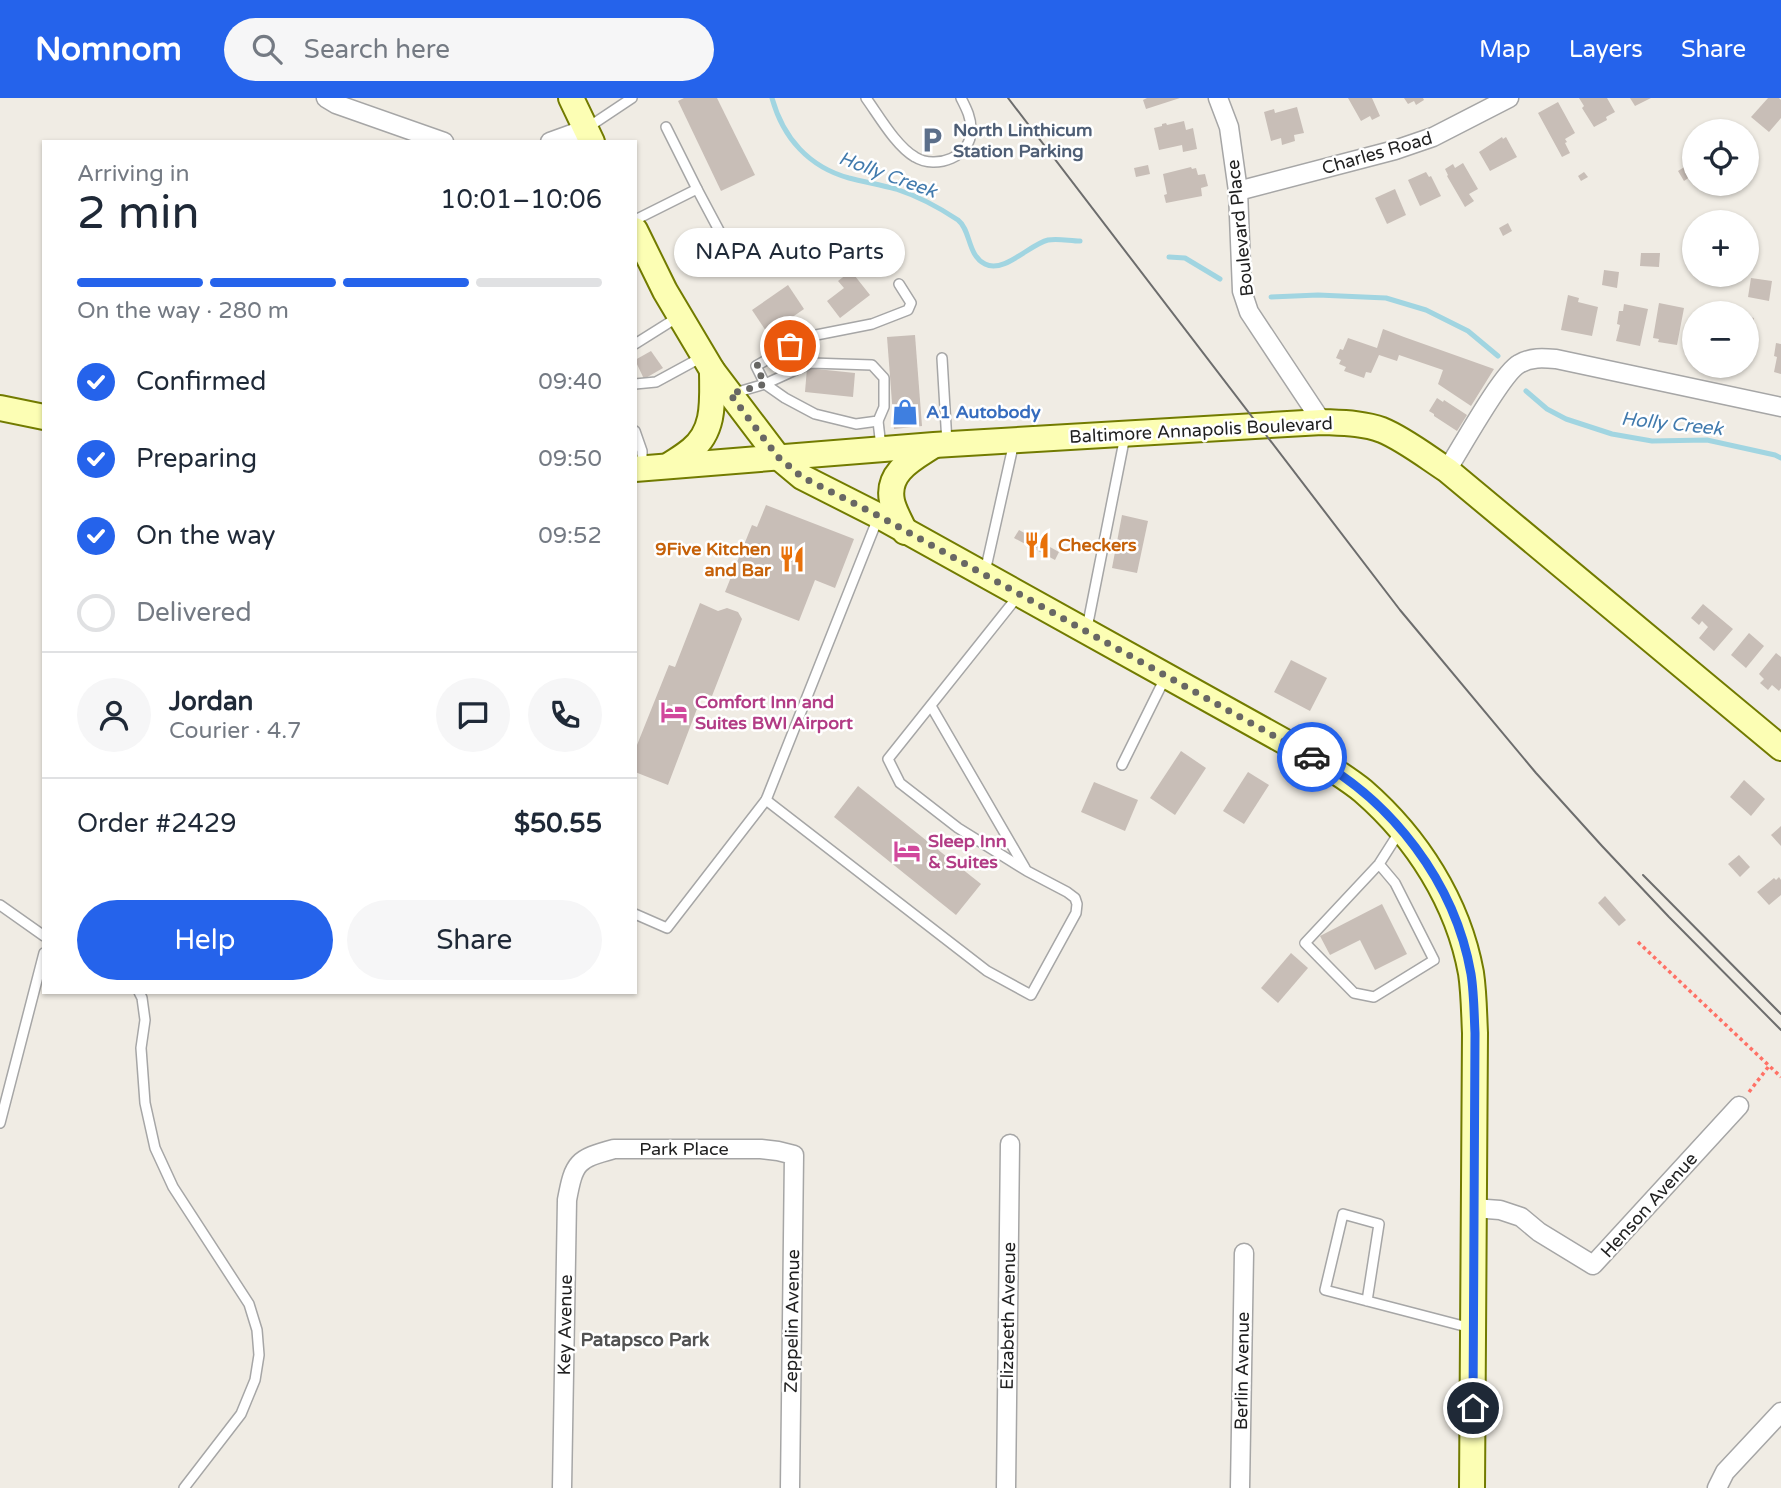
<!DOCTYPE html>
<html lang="en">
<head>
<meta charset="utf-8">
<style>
  :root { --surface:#fff; --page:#f6f6f7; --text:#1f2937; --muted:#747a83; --line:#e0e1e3; --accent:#2563eb }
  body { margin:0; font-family:"Varela Round",sans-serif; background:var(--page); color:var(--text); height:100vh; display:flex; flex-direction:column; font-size:26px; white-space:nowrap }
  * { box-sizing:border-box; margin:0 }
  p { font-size:23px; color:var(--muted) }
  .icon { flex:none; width:38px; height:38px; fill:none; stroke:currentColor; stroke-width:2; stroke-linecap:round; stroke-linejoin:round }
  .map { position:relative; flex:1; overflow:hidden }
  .sheet { position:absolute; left:42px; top:42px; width:595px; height:854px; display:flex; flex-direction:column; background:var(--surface); border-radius:0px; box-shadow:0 2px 5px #0004 }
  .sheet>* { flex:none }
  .tools { position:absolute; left:1682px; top:21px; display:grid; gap:14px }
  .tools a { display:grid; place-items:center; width:77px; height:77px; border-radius:50%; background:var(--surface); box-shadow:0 2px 5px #0004; font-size:35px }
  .pin { position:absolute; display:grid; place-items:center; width:60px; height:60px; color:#fff; margin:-30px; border:4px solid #fff; border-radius:50%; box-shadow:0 2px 7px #0007 }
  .courier { position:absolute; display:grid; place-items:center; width:70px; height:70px; margin:-35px; border:5px solid #2563eb; border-radius:50%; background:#fff; color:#222; box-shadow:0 2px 9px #0007 }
  .bubble { position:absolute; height:49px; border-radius:24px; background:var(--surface); box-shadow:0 2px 5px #0004; font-size:23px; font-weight:600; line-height:49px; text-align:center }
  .summary em { font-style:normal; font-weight:600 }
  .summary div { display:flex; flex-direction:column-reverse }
  .summary { display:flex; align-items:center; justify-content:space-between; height:119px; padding:0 35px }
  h1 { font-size:46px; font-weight:600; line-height:52px }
  .bar { display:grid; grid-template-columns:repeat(4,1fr); gap:10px 7px; align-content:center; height:84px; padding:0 35px }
  .bar i { height:9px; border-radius:5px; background:var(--line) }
  .bar .active { background:var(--accent) }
  .bar p { grid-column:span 4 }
  .line { display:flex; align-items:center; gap:18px; padding:0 35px; border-top:2px solid var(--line) }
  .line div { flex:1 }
  .round { display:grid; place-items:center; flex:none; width:74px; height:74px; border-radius:37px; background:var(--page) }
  ol { padding:0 35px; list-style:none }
  li { display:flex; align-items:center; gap:21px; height:77px }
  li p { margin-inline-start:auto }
  li .icon { padding:7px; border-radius:50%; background:var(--accent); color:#fff; stroke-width:4 }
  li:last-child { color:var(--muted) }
  li i { width:38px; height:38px; border:4px solid var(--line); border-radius:50% }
  .primary-button { display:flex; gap:14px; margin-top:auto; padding:14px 35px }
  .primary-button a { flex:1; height:80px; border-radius:42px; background:var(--accent); color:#fff; font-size:28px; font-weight:600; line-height:80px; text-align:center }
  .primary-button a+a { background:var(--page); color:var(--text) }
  header { display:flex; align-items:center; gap:42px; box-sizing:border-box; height:98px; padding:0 35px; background:var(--accent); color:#fff }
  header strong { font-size:33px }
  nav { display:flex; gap:38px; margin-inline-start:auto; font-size:24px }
  .search { width:490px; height:63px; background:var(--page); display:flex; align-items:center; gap:18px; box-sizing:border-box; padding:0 24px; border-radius:38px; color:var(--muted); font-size:26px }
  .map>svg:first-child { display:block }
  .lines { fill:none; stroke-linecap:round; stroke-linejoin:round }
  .stream { stroke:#a1d5e1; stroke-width:5 }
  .building { fill:#c8beb7 }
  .lane-casing { stroke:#a6a6a6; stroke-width:12 }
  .street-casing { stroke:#a6a6a6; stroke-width:21 }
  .secondary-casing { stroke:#727b00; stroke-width:28 }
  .path { stroke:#ff7166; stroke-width:3.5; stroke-dasharray:3.5 3.5; stroke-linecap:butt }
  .lane { stroke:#fff; stroke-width:9 }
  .street { stroke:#fff; stroke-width:18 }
  .secondary { stroke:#fcfeb4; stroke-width:24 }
  .tram { stroke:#6d6d6d; stroke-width:2 }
  .done { stroke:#686764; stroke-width:7; stroke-dasharray:0 12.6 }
  .route { stroke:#2563eb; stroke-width:9 }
  .labels { text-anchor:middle; stroke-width:5; stroke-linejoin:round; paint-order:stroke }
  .service-label { font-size:18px; font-weight:bold; fill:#4e5e75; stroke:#fff; text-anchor:start }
  .street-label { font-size:18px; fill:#1f1f1f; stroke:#fff }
  .shop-label { font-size:18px; font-weight:bold; fill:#366cbe; stroke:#fff; text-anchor:start }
  .food-label { font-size:18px; font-weight:bold; fill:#c56008; stroke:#fff; text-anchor:start }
  .hotel-label { font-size:18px; font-weight:bold; fill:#b23c85; stroke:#fff; text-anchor:start }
  .water-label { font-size:19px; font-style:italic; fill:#417aad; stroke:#fff }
  .neighbourhood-label { font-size:19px; font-weight:bold; fill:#525252; stroke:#fff }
</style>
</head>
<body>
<header>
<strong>Nomnom</strong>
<div class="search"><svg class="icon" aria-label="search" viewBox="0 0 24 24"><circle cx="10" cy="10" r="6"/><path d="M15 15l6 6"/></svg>Search here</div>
<nav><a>Map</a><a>Layers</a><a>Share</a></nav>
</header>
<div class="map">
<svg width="1781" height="1390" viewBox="0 0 1781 1390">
  <rect width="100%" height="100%" fill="#f0ece4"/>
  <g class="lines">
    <g class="stream">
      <path d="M772,0C783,40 809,69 849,80C865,84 881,87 896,91C917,98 940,110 958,122C971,132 967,157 985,166C1004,176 1030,146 1048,142C1058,140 1070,143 1080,143"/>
      <path d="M1169,159L1185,160L1220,181"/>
      <path d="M1271,199L1318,197L1386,200L1426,212L1468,233L1498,258"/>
      <path d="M1526,293L1547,311L1566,321L1612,336L1652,343L1707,342L1775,357L1781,360"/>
    </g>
  </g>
  <g class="building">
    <path d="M684,0H717L755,77L721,93L678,3Z"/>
    <path d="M1147,0H1180L1146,11L1143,2Z"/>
    <path d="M1348,0H1372L1380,18L1372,22L1370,18L1361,23Z"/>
    <path d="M1404,0H1423L1424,2L1416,7L1414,3L1408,6Z"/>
    <path d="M1579,0H1607L1615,14L1606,19L1607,22L1594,29L1582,10L1584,8Z"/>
    <path d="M1630,0H1651L1635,8Z"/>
    <path d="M1768,0H1779L1781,2V20L1769,34L1751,19Z"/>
    <path d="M1558,4L1575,35L1565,41L1567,44L1565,45L1570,55L1562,59L1538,15Z"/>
    <path d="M1297,9L1304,35L1294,37L1295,43L1282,47L1281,40L1271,43L1264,14L1274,11L1275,15Z"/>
    <path d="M1184,23L1186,32L1193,30L1197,51L1183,54L1182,47L1159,52L1154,30L1162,28V26L1166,25L1167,27Z"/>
    <path d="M1502,39L1503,41L1506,39L1517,59L1490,73L1479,54Z"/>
    <path d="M1463,65L1478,91L1469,96L1474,103L1465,109L1447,78L1448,77L1445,71L1453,66L1455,70Z"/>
    <path d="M1689,66L1694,76L1684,83L1678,73Z"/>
    <path d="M1148,67L1150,76L1136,79L1134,70Z"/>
    <path d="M1191,69L1192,71L1196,70L1198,77L1205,76L1208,88L1201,90L1202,98L1166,105L1164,97L1167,96L1163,76Z"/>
    <path d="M1426,74L1429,79L1431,78L1441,98L1420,108L1408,82Z"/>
    <path d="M1584,74L1588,79L1581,83L1578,78Z"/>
    <path d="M1395,91L1406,117L1387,126L1375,100Z"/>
    <path d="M1508,125L1512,133L1503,138L1499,130Z"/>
    <path d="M1641,155H1660L1659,169L1640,168Z"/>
    <path d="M1604,172L1619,174L1617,190L1602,187Z"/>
    <path d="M851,173L870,197L840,220L827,203L844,190L838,183Z"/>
    <path d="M1751,180L1772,183L1769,203L1748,199Z"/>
    <path d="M788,187L804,211L768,236L752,212Z"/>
    <path d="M1568,197L1579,200L1578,204L1598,209L1592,238L1561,232Z"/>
    <path d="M1659,205L1684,210L1677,247L1658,244L1659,241L1653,240Z"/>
    <path d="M1624,206L1648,211L1640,248L1616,243L1620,227L1617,226L1619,213H1623Z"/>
    <path d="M1746,218L1754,220L1751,231L1756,232L1748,267Z"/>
    <path d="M1383,231L1404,239L1494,271L1471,308L1438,286L1443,272L1399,257L1397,263L1379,257L1371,275L1366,274L1364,280L1344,273L1346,269L1339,266L1341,262L1336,260L1340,251L1343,252L1348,240L1377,250Z"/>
    <path d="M915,237L922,328L894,331L887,239Z"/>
    <path d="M1776,245L1781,246V276L1774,274L1777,259L1774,258Z"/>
    <path d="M651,253L663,270L644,281L635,262Z"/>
    <path d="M807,270L855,275L853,299L805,294Z"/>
    <path d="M1437,300L1443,304L1444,302L1467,317L1457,333L1434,318V316L1429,313Z"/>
    <path d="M766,407L854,441L835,490L815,482L799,523L725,494L752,427L757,429Z"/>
    <path d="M1122,417L1148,423L1137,475L1112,470Z"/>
    <path d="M1019,432L1059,454L1055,462L1014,440Z"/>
    <path d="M700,505L718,513L727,510L738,514L742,521L712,598L703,595L668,687L635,674V652L669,567L675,569Z"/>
    <path d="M1703,506L1733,531L1714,553L1699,540L1708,529L1702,523L1699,527L1691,520Z"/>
    <path d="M1749,535L1764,548L1746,570L1731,557Z"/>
    <path d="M1776,555L1781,559V590L1779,593L1772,587L1768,592L1760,585L1764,581L1759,576Z"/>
    <path d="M1291,562L1327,580L1310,613L1274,594Z"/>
    <path d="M1181,653L1206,670L1175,717L1150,700Z"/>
    <path d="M1248,674L1269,687L1244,726L1223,713Z"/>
    <path d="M1744,682L1765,701L1751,718L1730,699Z"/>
    <path d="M1094,684L1138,702L1125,733L1081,714Z"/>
    <path d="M858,688L981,786L956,817L834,719Z"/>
    <path d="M1781,728V748L1771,737Z"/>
    <path d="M1739,757L1750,769L1740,779L1728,766Z"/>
    <path d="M1779,779L1781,782V797L1769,807L1757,794L1774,780L1776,782Z"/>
    <path d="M1605,798L1626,822L1619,828L1598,805Z"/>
    <path d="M1382,806L1407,856L1375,872L1360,842L1330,857L1320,838Z"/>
    <path d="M1291,855L1308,870L1278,905L1261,890Z"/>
  </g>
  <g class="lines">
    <g class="lane-casing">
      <g id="lane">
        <path d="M866,0C879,18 896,48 915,59C936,72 972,59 971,31C971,19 966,10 961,0"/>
        <path d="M666,29L697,91"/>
        <path d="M587,30L632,0"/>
        <path d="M635,122L697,91L739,170"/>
        <path d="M635,246L678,219"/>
        <path d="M942,260L947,345"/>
        <path d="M635,286L656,284L702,259"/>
        <path d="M731,296L765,286L785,300L815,316L856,326L878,323L884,309V280L872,267L811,265L765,286L756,268L806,239L872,226L908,212L911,205L899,186"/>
        <path d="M878,323L881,349"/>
        <path d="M635,333L642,353V369"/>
        <path d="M985,474L1014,344"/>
        <path d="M1087,530L1125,338"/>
        <path d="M931,608L1025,770"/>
        <path d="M1122,667L1165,580"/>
        <path d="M766,702L987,873L1031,897L1076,815L1077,806L1075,800L1067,794L1027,773L958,730L900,685L888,661L1018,498"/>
        <path d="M1379,766L1395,785L1434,862L1374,899L1354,895L1305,845L1379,766L1400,733"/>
        <path d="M0,807L44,838"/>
        <path d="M635,816L667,830L766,702L878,420"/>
        <path d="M139,894L142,900L145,922L141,950L145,1005L155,1050L173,1089L249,1206L257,1232L259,1257L255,1282L241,1316L184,1390"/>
        <path d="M0,1025L44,855"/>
        <path d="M1367,1203L1379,1126L1343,1116L1325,1192L1471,1230"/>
      </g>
    </g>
    <g class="street-casing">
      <g id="street">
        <path d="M326,0L336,6L444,44"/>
        <path d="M1218,0L1229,29L1238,93L1242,193L1249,214L1322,324"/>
        <path d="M550,44L586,31"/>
        <path d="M1238,93L1395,52L1433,39L1509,0"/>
        <path d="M1447,372C1460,352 1502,275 1519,266C1531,259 1543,260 1556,261L1781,309"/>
        <path d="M1473,1110L1500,1112L1521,1119L1539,1134L1593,1167L1739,1008"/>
        <path d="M562,1390L567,1102C574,1064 577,1061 614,1051H761L778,1053L794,1057L790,1390"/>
        <path d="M1006,1390L1010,1046"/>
        <path d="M1240,1390L1244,1155"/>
        <path d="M1717,1390L1725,1374L1781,1314"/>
      </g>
    </g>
    <g class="secondary-casing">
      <g id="secondary">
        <path d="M571,0L592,44"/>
        <path d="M635,132L665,193L712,272L778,359L802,379L879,418L1323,665C1336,674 1351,683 1363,693C1417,740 1458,804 1471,875C1474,895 1474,915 1475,935L1472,1390"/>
        <path d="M0,310L44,319"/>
        <path d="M668,368C675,363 684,358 691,352C716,332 712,301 712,272"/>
        <path d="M635,371L934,347L1322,324C1342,325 1363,325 1382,332C1404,341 1427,359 1447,372L1781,650"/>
        <path d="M905,434C901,424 894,413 892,403C886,374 913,361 933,348"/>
      </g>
    </g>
    <g class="path">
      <path d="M1638,844L1781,979"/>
      <path d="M1749,994L1769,968"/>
    </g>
    <use href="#lane" class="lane"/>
    <use href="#street" class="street"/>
    <use href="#secondary" class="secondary"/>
    <g class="tram">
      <path d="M1008,0L1400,512L1536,675L1602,748L1669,819L1781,932"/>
      <path d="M1643,777L1781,916"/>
    </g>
  </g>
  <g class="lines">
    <path class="done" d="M790,248L756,268L765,286L730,296L778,359L802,379L879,418L1312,659"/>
    <path class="route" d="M1312,659C1392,703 1455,784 1471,876C1474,895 1474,915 1475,935L1473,1310"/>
  </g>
  <defs>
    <g id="parking-bare" transform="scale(2.1)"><path d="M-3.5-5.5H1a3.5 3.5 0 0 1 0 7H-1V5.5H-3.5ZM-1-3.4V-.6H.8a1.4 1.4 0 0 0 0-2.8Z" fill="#5c6f8a" stroke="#fff" stroke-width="2.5" paint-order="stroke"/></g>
    <g id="shop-bare" transform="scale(2.1)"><path d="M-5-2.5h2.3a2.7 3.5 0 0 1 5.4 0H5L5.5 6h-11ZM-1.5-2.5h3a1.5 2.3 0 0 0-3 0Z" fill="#3f7fe0" stroke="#fff" stroke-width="2.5" paint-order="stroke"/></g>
    <g id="restaurant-bare" transform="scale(2.1)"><path d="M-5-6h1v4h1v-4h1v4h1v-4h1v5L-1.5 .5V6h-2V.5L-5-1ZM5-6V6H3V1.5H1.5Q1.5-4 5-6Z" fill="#e8710a" stroke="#fff" stroke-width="2.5" paint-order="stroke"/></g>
    <g id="hotel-bare" transform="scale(2.1)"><path d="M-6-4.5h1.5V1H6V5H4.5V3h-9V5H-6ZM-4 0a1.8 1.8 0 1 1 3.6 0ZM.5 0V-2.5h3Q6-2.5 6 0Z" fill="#d1479c" stroke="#fff" stroke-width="2.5" paint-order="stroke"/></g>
  </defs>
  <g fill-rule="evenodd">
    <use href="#parking-bare" x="932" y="42"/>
    <use href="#shop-bare" x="905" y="314"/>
    <use href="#restaurant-bare" x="1037" y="447"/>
    <use href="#restaurant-bare" x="792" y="461"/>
    <use href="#hotel-bare" x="674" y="614"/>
    <use href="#hotel-bare" x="907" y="753"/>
  </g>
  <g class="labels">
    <g class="service-label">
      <text x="953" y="38">North Linthicum<tspan x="953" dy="21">Station Parking</tspan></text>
    </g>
    <g class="street-label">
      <text transform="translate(1377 55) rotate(-16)" y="6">Charles Road</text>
      <text transform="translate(1240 130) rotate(-96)" y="6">Boulevard Place</text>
      <text transform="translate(1201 332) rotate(-3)" y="6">Baltimore Annapolis Boulevard</text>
      <text x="684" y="1057">Park Place</text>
      <text transform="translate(1649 1107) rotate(-48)" y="6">Henson Avenue</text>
      <text transform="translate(1008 1218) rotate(-89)" y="6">Elizabeth Avenue</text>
      <text transform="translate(792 1223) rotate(-89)" y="6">Zeppelin Avenue</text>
      <text transform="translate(565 1227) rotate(-89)" y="6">Key Avenue</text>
      <text transform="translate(1242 1273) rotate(-89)" y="6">Berlin Avenue</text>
    </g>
    <g class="shop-label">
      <text x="926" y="320">A1 Autobody</text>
    </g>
    <g class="food-label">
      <text x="1058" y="453">Checkers</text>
      <text x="771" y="457" text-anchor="end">9Five Kitchen<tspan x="771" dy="21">and Bar</tspan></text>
    </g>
    <g class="hotel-label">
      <text x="695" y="610">Comfort Inn and<tspan x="695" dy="21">Suites BWI Airport</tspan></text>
      <text x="928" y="749">Sleep Inn<tspan x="928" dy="21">&amp; Suites</tspan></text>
    </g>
    <g class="water-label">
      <text transform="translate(888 76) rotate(20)" y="7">Holly Creek</text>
      <text transform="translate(1672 325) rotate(6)" y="7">Holly Creek</text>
    </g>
    <g class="neighbourhood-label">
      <text x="645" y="1248">Patapsco Park</text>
    </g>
  </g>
</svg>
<div class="tools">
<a><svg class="icon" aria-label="locate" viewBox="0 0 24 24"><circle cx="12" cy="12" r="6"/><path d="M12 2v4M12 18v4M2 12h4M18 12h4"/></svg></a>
<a>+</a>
<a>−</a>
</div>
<div class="pin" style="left:790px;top:248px;background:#ea580c"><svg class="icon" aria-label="bag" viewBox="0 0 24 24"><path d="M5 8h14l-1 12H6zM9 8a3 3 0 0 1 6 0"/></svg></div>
<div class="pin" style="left:1473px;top:1310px;background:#1f2937"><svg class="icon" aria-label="home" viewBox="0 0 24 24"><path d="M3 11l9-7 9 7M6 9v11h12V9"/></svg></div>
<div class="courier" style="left:1312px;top:659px"><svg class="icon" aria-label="car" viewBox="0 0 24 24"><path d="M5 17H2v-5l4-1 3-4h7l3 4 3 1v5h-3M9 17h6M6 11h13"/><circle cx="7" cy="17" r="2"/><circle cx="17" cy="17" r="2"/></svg></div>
<div class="bubble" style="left:674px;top:130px;width:231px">NAPA Auto Parts</div>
<section class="sheet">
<div class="summary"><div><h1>2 min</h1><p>Arriving in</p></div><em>10:01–10:06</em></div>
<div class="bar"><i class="active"></i><i class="active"></i><i class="active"></i><i></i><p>On the way · 280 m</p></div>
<ol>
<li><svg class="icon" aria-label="check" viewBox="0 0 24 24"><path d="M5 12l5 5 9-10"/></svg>Confirmed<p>09:40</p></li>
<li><svg class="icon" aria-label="check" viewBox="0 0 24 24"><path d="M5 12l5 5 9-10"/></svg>Preparing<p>09:50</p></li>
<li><svg class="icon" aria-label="check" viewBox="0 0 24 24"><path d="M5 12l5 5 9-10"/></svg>On the way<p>09:52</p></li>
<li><i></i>Delivered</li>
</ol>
<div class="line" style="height:126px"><a class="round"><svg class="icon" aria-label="person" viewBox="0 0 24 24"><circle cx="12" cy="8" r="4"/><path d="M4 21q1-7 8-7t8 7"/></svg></a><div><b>Jordan</b><p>Courier · 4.7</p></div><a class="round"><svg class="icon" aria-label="chat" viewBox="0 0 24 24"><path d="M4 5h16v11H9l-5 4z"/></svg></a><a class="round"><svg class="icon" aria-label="phone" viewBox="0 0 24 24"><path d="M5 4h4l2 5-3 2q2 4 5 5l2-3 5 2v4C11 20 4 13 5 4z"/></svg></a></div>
<div class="line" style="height:91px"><div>Order #2429</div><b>$50.55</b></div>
<div class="primary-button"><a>Help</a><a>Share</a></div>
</section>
</div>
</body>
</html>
